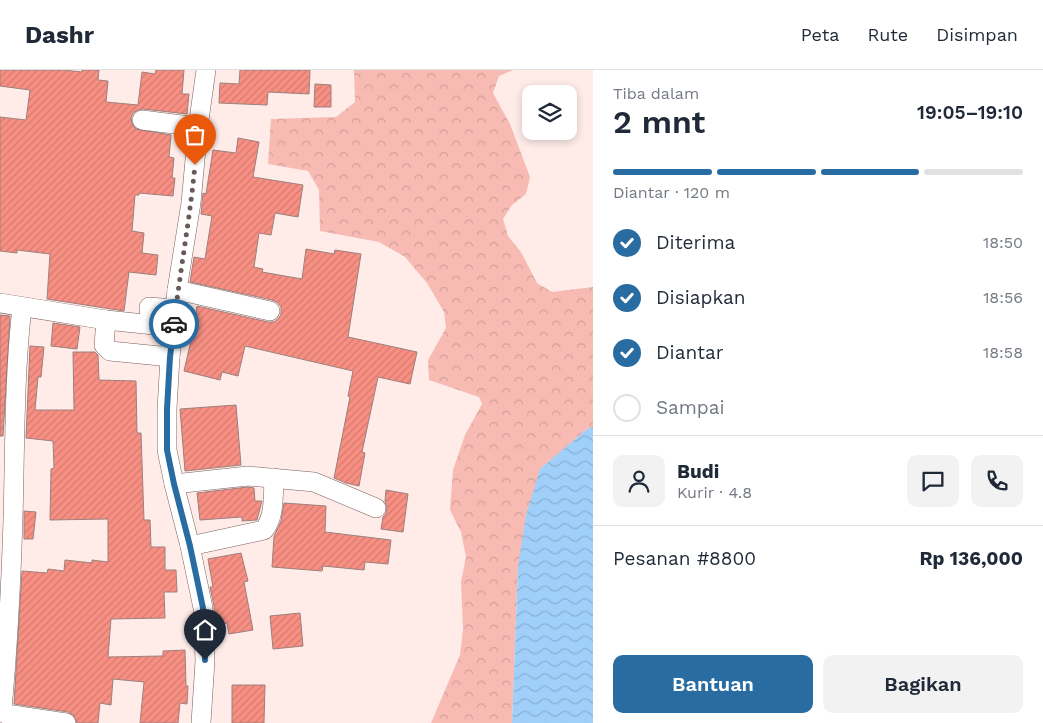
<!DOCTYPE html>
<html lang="id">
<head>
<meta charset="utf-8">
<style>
  :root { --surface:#fff; --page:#f2f2f3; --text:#1f2937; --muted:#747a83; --line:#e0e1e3; --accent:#296ca2 }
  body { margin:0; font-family:"Work Sans",sans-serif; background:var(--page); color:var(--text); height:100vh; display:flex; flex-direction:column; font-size:19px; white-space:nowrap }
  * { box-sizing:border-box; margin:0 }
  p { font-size:16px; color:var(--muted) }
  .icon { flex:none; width:28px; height:28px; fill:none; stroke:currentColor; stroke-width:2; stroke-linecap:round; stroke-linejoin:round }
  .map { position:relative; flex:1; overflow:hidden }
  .side { display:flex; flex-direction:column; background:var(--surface); width:450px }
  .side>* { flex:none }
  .fabs { position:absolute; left:522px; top:15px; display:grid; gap:10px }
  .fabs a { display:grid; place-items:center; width:55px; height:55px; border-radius:10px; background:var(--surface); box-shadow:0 2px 8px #0003; font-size:25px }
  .pin { position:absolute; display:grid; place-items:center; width:42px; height:42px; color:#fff; margin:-51px -21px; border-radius:50% 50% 50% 0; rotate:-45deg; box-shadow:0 0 5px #0007 }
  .pin .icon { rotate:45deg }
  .courier { position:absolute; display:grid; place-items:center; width:50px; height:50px; margin:-25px; border:4px solid #296ca2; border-radius:50%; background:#fff; color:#222; box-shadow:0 1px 6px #0007 }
  .head em { font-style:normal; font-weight:600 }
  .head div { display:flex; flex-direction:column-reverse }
  .head { display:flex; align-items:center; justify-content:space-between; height:85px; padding:0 20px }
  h1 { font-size:32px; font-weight:600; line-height:38px }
  .bar { display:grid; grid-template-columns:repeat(4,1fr); gap:8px 5px; align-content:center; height:60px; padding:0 20px }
  .bar i { height:6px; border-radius:4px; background:var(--line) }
  .bar .current { background:var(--accent) }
  .bar p { grid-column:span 4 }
  .line { display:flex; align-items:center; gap:12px; padding:0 20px; border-top:1px solid var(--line) }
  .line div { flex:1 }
  .round { display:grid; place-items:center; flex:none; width:52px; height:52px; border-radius:10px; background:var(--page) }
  ol { padding:0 20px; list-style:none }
  li { display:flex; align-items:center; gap:15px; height:55px }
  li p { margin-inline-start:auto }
  li .icon { padding:5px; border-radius:50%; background:var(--accent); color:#fff; stroke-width:4 }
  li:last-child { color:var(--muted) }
  li i { width:28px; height:28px; border:2px solid var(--line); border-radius:50% }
  .button { display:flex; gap:10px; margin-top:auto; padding:10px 20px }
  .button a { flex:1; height:58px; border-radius:10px; background:var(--accent); color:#fff; font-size:20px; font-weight:600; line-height:58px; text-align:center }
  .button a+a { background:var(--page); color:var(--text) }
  header { display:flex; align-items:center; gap:30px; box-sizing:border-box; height:70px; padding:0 25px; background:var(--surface); border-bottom:1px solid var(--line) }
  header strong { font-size:24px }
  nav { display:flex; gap:28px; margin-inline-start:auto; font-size:18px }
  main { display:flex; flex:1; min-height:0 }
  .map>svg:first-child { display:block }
  .forest { fill:url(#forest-crowns) }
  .water { fill:url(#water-waves) }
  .building { fill:url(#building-hatch); stroke:#9c807c }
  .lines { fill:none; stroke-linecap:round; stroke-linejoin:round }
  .minor-casing { stroke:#7a605c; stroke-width:20 }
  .minor { stroke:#fff; stroke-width:19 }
  .done { stroke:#685a58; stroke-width:5; stroke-dasharray:0 9 }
  .route { stroke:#296ca2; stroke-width:6 }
</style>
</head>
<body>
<header>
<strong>Dashr</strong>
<nav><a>Peta</a><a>Rute</a><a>Disimpan</a></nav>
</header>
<main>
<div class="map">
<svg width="593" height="653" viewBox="0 0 593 653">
  <defs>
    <pattern id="forest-crowns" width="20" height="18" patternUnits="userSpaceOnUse" patternTransform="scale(1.25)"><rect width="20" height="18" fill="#f7bbb3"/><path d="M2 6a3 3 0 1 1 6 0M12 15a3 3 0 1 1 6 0" fill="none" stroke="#d3a099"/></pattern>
    <pattern id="water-waves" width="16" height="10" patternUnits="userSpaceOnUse" patternTransform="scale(1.25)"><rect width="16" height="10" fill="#a0cffa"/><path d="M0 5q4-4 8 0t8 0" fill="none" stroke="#89b1d5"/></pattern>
    <pattern id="building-hatch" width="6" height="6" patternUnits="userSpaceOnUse" patternTransform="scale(1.25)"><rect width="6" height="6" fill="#f88f83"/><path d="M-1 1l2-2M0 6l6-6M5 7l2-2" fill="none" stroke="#d47a70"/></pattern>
  </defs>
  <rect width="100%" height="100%" fill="#ffece9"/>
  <path class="forest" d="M354,0H513L499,6L493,23L510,54L530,107L526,124L512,135L503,149L508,166L521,182L537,213L552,222L593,217V357L587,359L540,399L518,496L512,653H431L460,585L463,559L461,512L466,487L461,462L450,440L453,400L465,365L482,334L479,327L429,310L428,290L446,258L444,242L427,213L405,187L379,172L320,161L319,120L308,101L268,94L271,49L336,47L355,32Z"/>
  <path class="water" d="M593,357V653H512L518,496L526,445L540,399L587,359Z"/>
  <g class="building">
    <path d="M0,0H63L82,2V0H99L98,10L108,11L106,32L138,35L142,2L155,4L156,0H184L182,24H189L187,44L143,39L138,40L133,43L131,48L132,54L136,59L171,65L169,87L174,88L172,108H175L173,126L139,123V125H135L132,161L144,163L142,183L158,185L156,205L129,202L124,241L47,229L50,184L17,180V183L0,181V47L26,50L30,20L0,16Z"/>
    <path d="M240,0H310L309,24L268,22L267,35L219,33L220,13L239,14Z"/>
    <path d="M315,14L331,15V37H314Z"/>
    <path d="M238,68L259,72L253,107L303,115L298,147L275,143L271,165L259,163L254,197L263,199L262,202L302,209L306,179L334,184L335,180L361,184L348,267L417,282L410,314L378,307L362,382L365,383L359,416L346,413L334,408L350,327L348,326L353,301L245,276L238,306L222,302L220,310L184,301L192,266L197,236L268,252H274L279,248L281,244V237L277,232L272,230L190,212L194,187L205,189L212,146L201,144L203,123L206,124L213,80L236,83Z"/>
    <path d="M0,245L10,246L3,366H0Z"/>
    <path d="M53,253L80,257L77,279L51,276Z"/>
    <path d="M30,276L44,277L41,307H38L35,340H74L73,282H95L98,285L99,310L136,311L137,363H141L144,450H150L151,477H165V500H176L177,522H164L165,548L111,549L108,587L163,586V581L185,580L186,616H188L187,634L180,633L178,653H140L144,612L113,609L111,635L100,633L98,653H77L73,645L68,642L14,634L22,501L47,503L48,499L64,501L65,490L92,493V490L108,492V449L50,450L51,399L54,398L53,371L26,368Z"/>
    <path d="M236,335L241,395L185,401L180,339Z"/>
    <path d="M248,417L254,418L255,431H262L257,450L242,451V447L200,450L197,423Z"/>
    <path d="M386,420L408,424L403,462L381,459L383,447L386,443L387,437L385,431Z"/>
    <path d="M284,433L326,436L325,462L391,470L388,494L365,492L364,500L323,496L322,501L272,497L274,466L281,451Z"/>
    <path d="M24,441L36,442L33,469H24Z"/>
    <path d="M241,483L248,511L244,512L253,560L229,564L227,553L215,556L214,536L210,517H213L208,489Z"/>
    <path d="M300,543L303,576L273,579L270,546Z"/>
    <path d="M232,615H265L264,653H232Z"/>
  </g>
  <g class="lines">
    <g class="minor-casing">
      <g id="minor">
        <path d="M142,50L198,57"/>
        <path d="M177,220L270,241"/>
        <path d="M0,233L106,250L173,257"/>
        <path d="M22,237C14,308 15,378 13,449C11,513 8,576 2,639L6,644L66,653"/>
        <path d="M149,240V237L175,239"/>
        <path d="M106,250L104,275L110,281L170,287"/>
        <path d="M174,414L248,406L314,412L376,438"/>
        <path d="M190,476L264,460C275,446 273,426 274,408"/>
        <path d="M201,653L205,591L203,538L190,476L174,414L167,380V339L170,287L177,220L191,133L198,57L206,0"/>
      </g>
    </g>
    <use href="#minor" class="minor"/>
  </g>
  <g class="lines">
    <path class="done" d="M174,254C180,201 190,148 195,95"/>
    <path class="route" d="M174,254L170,287L167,339V380L174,414L190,476L203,538L205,590"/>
  </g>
</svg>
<div class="fabs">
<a><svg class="icon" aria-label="layers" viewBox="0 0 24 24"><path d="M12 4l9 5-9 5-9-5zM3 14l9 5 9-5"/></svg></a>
</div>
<div class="pin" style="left:195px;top:95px;background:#ea580c"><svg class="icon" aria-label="bag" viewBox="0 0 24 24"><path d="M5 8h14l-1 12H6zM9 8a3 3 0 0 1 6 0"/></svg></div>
<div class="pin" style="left:205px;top:590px;background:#1f2937"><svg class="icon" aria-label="home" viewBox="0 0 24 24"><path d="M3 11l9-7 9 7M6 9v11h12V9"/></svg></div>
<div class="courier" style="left:174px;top:254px"><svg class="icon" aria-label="car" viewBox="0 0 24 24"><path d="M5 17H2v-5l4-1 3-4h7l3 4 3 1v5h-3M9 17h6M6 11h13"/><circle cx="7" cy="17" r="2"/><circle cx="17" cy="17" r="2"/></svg></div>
</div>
<section class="side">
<div class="head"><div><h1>2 mnt</h1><p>Tiba dalam</p></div><em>19:05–19:10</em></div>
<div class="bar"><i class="current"></i><i class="current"></i><i class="current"></i><i></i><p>Diantar · 120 m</p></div>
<ol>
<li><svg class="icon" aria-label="check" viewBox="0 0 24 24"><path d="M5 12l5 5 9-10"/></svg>Diterima<p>18:50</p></li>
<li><svg class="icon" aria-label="check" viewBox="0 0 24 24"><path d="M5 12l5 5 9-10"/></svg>Disiapkan<p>18:56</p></li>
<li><svg class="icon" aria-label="check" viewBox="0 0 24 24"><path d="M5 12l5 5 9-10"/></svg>Diantar<p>18:58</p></li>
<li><i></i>Sampai</li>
</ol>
<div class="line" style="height:90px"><a class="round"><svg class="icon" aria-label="person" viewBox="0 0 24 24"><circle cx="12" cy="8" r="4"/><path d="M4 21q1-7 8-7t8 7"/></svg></a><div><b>Budi</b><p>Kurir · 4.8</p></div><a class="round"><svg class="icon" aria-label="chat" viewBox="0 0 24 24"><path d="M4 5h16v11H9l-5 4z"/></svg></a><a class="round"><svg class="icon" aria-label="phone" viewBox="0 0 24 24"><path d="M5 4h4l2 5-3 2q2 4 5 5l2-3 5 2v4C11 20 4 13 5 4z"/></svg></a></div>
<div class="line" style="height:65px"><div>Pesanan #8800</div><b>Rp 136,000</b></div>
<div class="button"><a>Bantuan</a><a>Bagikan</a></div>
</section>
</main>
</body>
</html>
